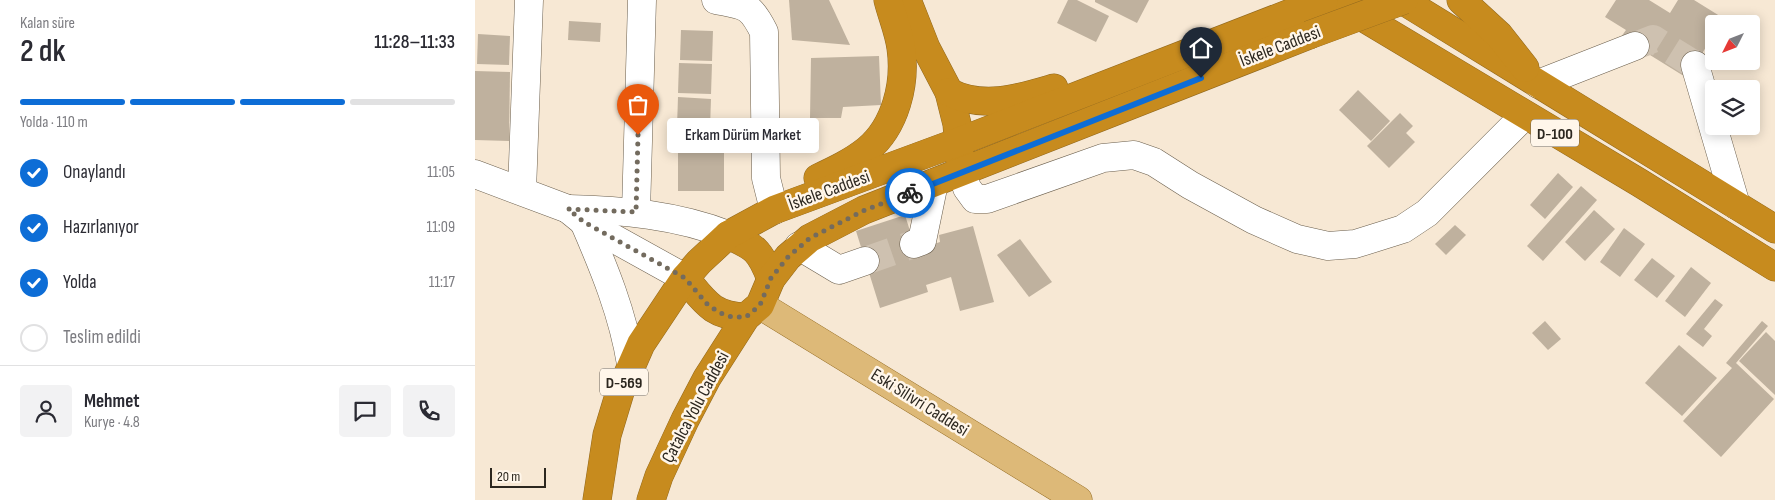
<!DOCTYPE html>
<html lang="tr">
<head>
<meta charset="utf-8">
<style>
  :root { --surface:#fff; --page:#f2f2f3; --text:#2b2b33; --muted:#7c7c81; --line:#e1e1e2; --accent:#0d6dd6 }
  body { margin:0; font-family:"Sofia Sans Condensed",sans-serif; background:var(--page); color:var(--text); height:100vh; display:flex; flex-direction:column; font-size:19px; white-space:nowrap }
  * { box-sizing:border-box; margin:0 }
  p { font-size:16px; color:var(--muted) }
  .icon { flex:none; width:28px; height:28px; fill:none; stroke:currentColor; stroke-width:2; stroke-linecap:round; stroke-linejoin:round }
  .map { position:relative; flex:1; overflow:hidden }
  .side { display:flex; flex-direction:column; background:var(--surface); width:475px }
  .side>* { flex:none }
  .needle { width:32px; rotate:228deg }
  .controls { position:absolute; left:1230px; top:15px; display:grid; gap:10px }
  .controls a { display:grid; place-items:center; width:55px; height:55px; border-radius:5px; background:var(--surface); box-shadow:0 2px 12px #0003; font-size:25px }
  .scale { position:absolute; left:15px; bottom:12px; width:56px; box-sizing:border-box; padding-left:5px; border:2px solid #2c271f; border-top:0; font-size:14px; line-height:18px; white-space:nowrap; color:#2c271f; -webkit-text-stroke:4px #fff6ea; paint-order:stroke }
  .pin { position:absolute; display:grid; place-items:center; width:42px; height:42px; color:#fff; margin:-51px -21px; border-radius:50% 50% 50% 0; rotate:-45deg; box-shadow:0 0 5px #0007 }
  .pin .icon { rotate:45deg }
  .courier { position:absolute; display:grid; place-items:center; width:50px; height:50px; margin:-25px; border:4px solid #0d6dd6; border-radius:50%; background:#fff; color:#222; box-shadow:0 1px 6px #0007 }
  .bubble { position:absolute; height:35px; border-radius:5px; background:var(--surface); box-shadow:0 2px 12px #0003; font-size:16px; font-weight:600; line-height:35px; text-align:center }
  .head em { font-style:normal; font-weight:600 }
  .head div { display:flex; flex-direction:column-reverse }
  .head { display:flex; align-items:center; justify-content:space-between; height:85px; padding:0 20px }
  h1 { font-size:32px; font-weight:600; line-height:38px }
  .bar { display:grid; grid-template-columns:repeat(4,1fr); gap:8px 5px; align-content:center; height:60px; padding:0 20px }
  .bar i { height:6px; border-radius:4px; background:var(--line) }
  .bar .on { background:var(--accent) }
  .bar p { grid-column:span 4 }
  .line { display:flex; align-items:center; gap:12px; padding:0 20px; border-top:1px solid var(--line) }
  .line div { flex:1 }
  .round { display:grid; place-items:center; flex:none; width:52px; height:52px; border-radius:5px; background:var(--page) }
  ol { padding:0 20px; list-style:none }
  li { display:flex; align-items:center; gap:15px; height:55px }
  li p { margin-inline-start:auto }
  li .icon { padding:5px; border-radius:50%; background:var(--accent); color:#fff; stroke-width:4 }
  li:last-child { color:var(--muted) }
  li i { width:28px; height:28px; border:2px solid var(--line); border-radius:50% }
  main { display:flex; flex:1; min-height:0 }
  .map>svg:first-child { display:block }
  .building { fill:#bfb19e }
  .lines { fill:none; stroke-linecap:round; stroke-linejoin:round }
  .minor-tunnel { stroke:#cec1b0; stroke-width:28; stroke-dasharray:28 14; stroke-linecap:butt }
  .minor-casing { stroke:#6a5e4c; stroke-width:29 }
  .major-casing { stroke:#91681e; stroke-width:29 }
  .highway-casing { stroke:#91681e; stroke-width:29 }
  .minor { stroke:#fff; stroke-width:28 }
  .major { stroke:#ddb978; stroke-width:28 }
  .highway { stroke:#c78b1e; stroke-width:28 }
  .highway-bridge-casing { stroke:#91681e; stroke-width:29; stroke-linecap:butt }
  .highway-bridge { stroke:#c78b1e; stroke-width:28 }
  .done { stroke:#736b5e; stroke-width:5; stroke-dasharray:0 9 }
  .route { stroke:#0d6dd6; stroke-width:6 }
  .labels { text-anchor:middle; stroke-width:5; stroke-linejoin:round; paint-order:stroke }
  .shield { fill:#fff6ea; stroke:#6b655c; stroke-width:1 }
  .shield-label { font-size:16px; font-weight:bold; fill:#2c271f }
  .street-label { font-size:18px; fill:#2c271f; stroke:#fff6ea }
</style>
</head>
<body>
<main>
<section class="side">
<div class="head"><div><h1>2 dk</h1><p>Kalan süre</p></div><em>11:28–11:33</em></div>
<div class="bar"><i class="on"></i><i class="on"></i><i class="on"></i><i></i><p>Yolda · 110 m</p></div>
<ol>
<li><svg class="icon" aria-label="check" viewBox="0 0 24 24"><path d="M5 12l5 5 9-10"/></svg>Onaylandı<p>11:05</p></li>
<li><svg class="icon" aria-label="check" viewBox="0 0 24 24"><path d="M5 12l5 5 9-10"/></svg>Hazırlanıyor<p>11:09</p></li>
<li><svg class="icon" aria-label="check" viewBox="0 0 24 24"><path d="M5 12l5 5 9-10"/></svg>Yolda<p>11:17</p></li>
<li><i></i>Teslim edildi</li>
</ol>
<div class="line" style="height:90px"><a class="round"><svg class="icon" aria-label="person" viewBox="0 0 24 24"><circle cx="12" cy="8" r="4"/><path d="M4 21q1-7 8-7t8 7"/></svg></a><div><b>Mehmet</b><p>Kurye · 4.8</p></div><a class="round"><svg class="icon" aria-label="chat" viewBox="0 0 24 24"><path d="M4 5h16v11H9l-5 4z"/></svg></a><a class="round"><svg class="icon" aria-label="phone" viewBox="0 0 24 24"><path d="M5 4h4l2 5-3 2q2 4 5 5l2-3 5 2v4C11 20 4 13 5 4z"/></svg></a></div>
</section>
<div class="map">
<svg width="1300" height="500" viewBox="0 0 1300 500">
  <rect width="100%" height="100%" fill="#f7e8d4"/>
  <g class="building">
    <path d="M314,0H354L375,45L317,40Z"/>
    <path d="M593,0H602L634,16L621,42L582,23Z"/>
    <path d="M620,0H674L662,23L620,2Z"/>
    <path d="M1141,0H1174L1195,13L1203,0H1219L1248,18L1245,24H1239V34L1212,78L1146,37L1151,30L1130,17Z"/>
    <path d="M94,21L126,23L125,42L93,40Z"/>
    <path d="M206,30L238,31L237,61L205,60Z"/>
    <path d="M3,34L35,36L34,65L2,64Z"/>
    <path d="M404,56L406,105L368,107L366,118H335L336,58Z"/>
    <path d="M204,63L237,64L236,94L203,93Z"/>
    <path d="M0,71L35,72L34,141L0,140Z"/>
    <path d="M883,90L915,121L896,141L864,110Z"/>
    <path d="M203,97L236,99L235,128L202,127Z"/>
    <path d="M925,113L938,126L931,133L940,142L914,168L892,146Z"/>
    <rect x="203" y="133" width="46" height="58"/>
    <path d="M1083,173L1098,187L1070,219L1055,205Z"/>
    <path d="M1106,186L1122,200L1068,261L1052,246Z"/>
    <path d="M1119,210L1140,229L1110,261L1090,242Z"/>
    <path d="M430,215L441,250L465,242L464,235L498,226L519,302L485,311L476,277L451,285L453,292L405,308L381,231Z"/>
    <path d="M980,225L991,235L971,255L960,244Z"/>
    <path d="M1149,228L1170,244L1145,277L1125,262Z"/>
    <path d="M545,239L577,282L554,297L522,255Z"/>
    <path d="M1177,258L1200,276L1182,298L1159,280Z"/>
    <path d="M1216,267L1236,283L1210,317L1190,301Z"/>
    <path d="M1240,299L1248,305L1229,329L1237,336L1228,347L1211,334Z"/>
    <path d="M1070,321L1086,339L1073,350L1057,333Z"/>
    <path d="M1287,321L1293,326L1261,363L1299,399L1246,457L1208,421L1257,368L1251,363Z"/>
    <path d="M1291,332L1300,341V395L1264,361Z"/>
    <path d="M1204,345L1242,378L1207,416L1170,383Z"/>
  </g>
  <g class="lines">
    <g class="minor-tunnel">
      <path d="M1160,46L1178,39L1220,65"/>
      <path d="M390,261L439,244"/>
    </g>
    <g class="minor-casing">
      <g id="minor">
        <path d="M241,0C271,6 275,4 289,32L291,178L299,210"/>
        <path d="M1220,65L1261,205"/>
        <path d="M1063,84L1160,46"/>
        <path d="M487,172L492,188L500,199H512L628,158L659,155L679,162L715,185L779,220L822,239L853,246L880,244L928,229L952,213L1050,115"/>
        <path d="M0,174L93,209L109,222L210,278"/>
        <path d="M47,191L54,0"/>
        <path d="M93,209C147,210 202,215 253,235"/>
        <path d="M161,212L167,0"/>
        <path d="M109,222C129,268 148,314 156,364"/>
        <path d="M439,244L447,241L459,183"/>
        <path d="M324,246L364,270L390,261"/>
      </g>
    </g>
    <g class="major-casing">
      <path id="major" d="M285,305L603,500"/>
    </g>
    <g class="highway-casing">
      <g id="highway">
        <path d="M432,0L451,48L474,92L482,124L485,160"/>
        <path d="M859,0L1165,183L1300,267"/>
        <path d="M927,0L1300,229"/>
        <path d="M986,0L1024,35L1050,68"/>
        <path d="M474,92C508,110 545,98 579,88"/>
        <path d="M343,178C360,170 377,162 392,150C421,126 431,83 426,48C424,32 417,16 413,0"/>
        <path d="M253,235C280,247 285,250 296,279"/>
        <path d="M210,278C230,302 237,316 271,317"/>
        <path d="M122,500L132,435L145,392L166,344L210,278L224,262L253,235L299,210L483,142L849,0"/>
        <path d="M176,500L184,476L210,420L232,378L271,317L285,305L296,279L313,257L335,238L389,210L834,35"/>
      </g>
    </g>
    <use href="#minor" class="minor"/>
    <use href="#major" class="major"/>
    <use href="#highway" class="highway"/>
    <g class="highway-bridge-casing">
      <path id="highway-bridge" d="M834,35L929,0"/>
    </g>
    <use href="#highway-bridge" class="highway-bridge"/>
  </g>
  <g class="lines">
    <path class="done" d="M163,135L161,212L93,209L109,222L210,278L233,305L245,313L257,317H271L285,305L296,278L313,257L335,238L390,210L435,193"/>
    <path class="route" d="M435,193L726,78"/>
  </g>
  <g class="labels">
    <g class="shield">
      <rect x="1056" y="119.5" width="48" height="27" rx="4"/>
      <rect x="125" y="368.5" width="48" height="27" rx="4"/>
    </g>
    <g class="shield-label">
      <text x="1080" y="139">D-100</text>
      <text x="149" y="388">D-569</text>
    </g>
    <g class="street-label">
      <text transform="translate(805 46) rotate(-21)" y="6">İskele Caddesi</text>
      <text transform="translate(354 190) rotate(-20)" y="6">İskele Caddesi</text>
      <text transform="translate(445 402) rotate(32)" y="6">Eski Silivri Caddesi</text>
      <text transform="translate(220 407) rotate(-62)" y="6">Çatalca Yolu Caddesi</text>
    </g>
  </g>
</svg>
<div class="controls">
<a><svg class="needle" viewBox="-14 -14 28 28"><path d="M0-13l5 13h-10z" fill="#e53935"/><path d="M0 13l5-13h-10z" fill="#7c7c81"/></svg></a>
<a><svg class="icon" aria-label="layers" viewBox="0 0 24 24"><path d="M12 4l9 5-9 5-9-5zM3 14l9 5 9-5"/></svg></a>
</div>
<div class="scale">20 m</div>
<div class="pin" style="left:163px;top:135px;background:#ea580c"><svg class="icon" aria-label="bag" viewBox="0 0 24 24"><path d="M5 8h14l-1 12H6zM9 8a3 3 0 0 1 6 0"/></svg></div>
<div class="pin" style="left:726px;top:78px;background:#1f2937"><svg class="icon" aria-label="home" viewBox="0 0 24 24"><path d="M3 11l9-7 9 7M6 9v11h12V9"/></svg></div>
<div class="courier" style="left:435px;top:193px"><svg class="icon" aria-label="bike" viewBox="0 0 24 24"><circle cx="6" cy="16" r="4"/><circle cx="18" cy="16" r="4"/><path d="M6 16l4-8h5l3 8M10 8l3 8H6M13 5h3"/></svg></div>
<div class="bubble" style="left:192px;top:118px;width:152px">Erkam Dürüm Market</div>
</div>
</main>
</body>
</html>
